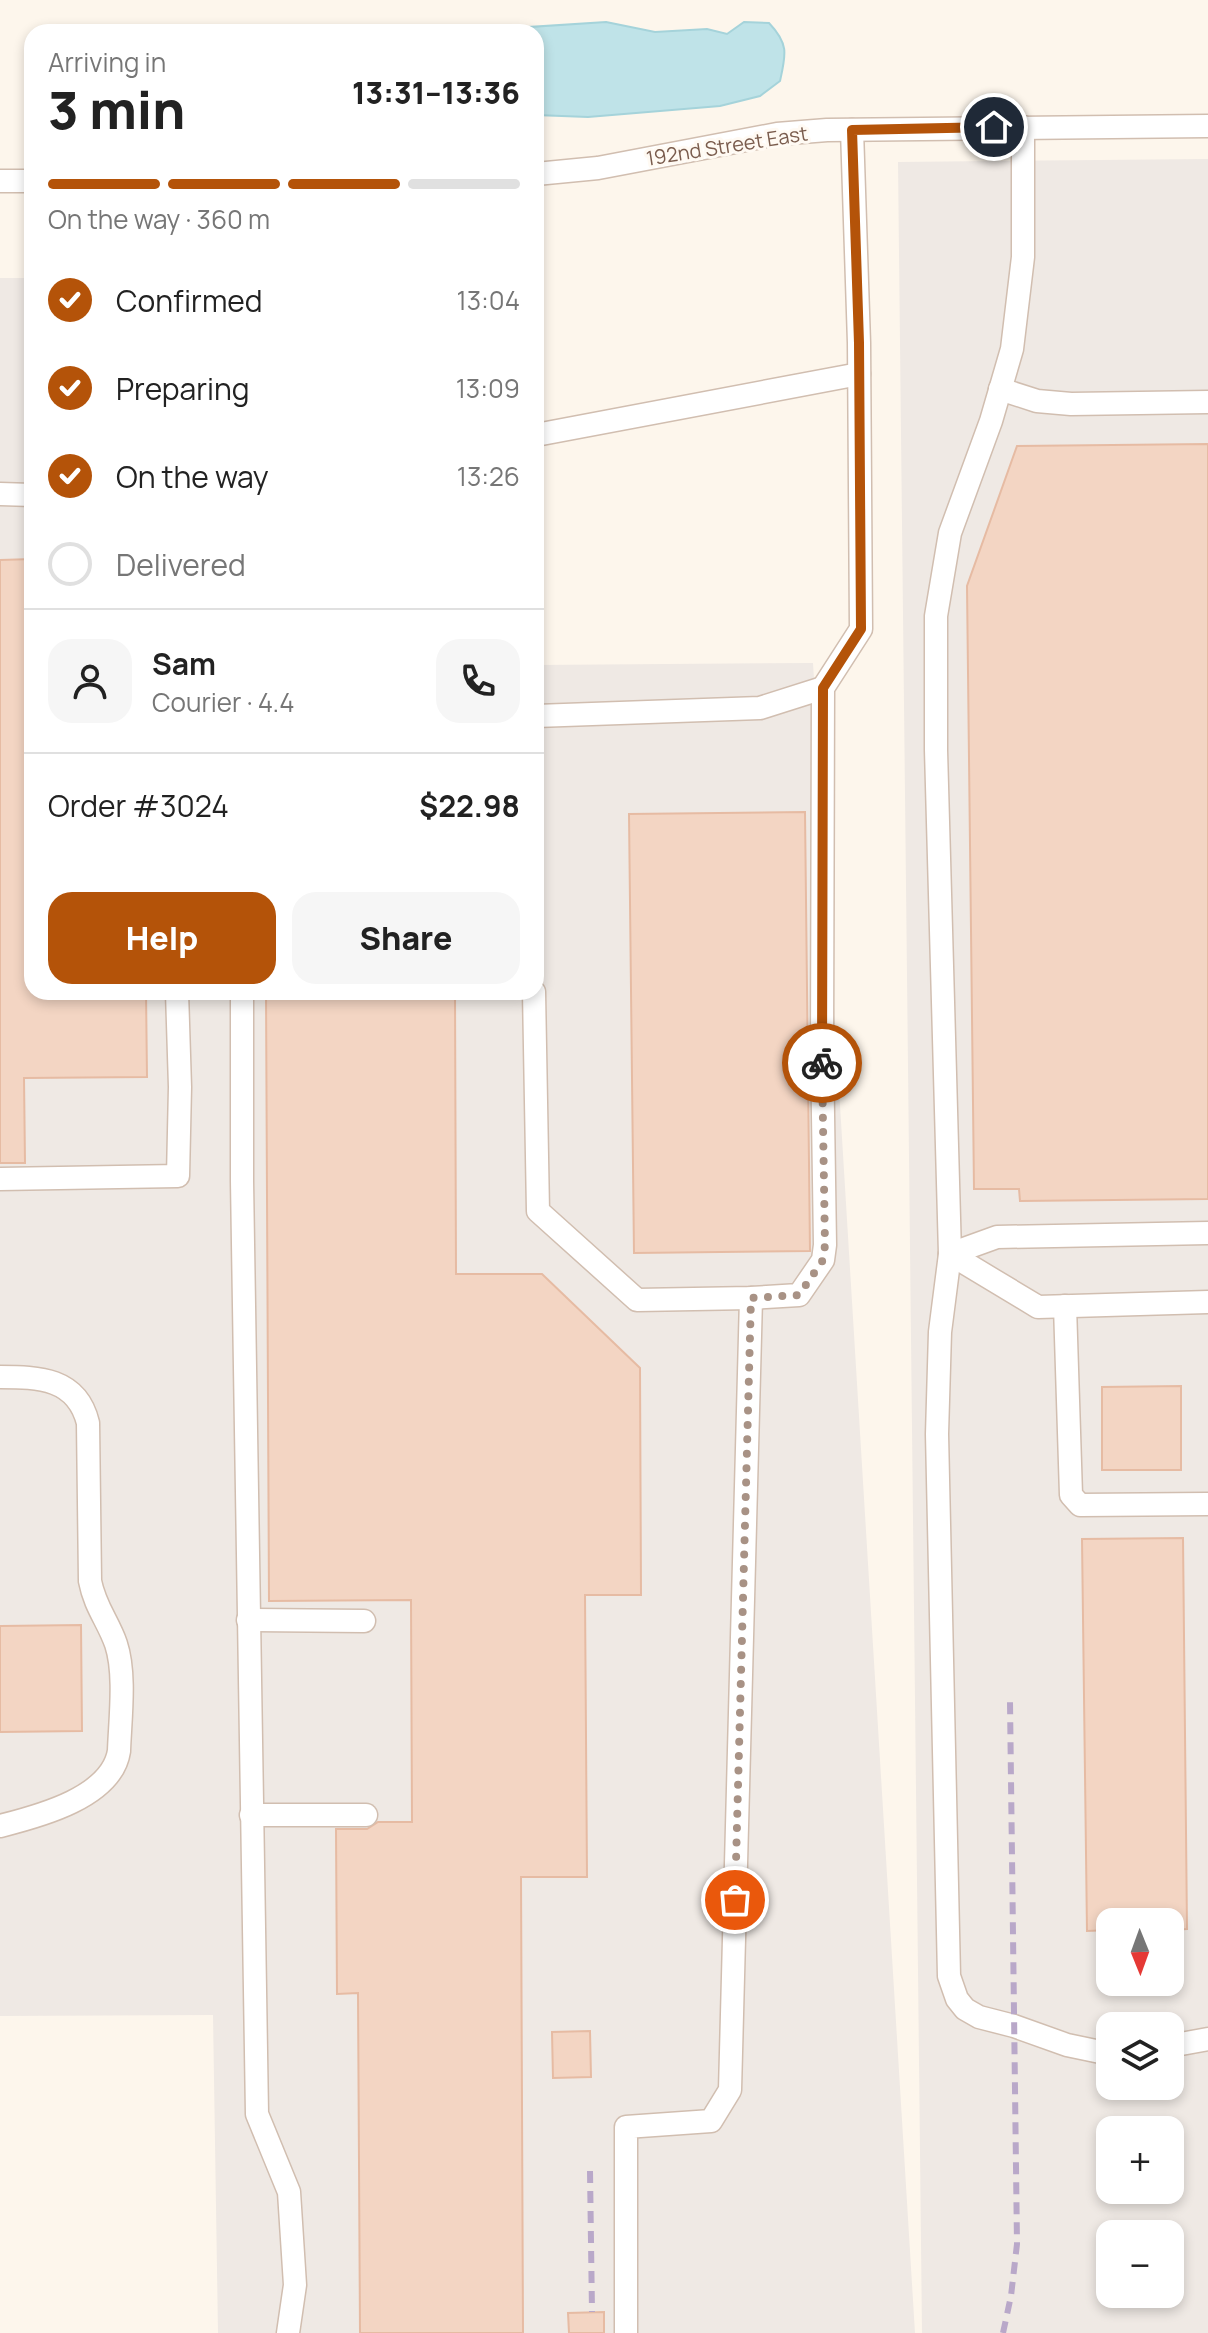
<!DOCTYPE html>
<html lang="en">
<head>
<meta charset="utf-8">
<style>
  :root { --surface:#fff; --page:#f6f6f6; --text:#222; --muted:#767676; --line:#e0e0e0; --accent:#b45309 }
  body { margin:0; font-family:Manrope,sans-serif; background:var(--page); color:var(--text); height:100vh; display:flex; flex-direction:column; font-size:30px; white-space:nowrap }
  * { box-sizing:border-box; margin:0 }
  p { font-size:26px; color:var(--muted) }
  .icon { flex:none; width:44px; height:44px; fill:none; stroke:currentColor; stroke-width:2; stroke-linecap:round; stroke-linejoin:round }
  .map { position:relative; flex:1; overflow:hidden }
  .side { position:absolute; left:24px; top:24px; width:520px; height:976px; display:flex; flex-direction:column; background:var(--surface); border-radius:24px; box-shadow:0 4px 12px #0003 }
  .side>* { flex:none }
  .needle { width:52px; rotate:179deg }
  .controls { position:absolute; left:1096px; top:1908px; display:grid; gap:16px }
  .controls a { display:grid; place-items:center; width:88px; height:88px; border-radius:16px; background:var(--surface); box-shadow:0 4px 12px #0003; font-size:40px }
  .pin { position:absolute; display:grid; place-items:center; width:68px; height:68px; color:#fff; margin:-34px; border:4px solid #fff; border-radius:50%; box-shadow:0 2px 8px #0007 }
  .courier { position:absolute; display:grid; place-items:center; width:80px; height:80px; margin:-40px; border:6px solid #b45309; border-radius:50%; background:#fff; color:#222; box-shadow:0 2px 10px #0007 }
  .summary em { font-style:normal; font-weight:800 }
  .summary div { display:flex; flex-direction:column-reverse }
  .summary { display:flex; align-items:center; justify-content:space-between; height:136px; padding:0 24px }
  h1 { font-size:52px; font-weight:800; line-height:60px }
  .bar { display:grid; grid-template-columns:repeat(4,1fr); gap:12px 8px; align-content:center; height:96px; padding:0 24px }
  .bar i { height:10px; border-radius:6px; background:var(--line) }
  .bar .active { background:var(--accent) }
  .bar p { grid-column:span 4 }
  .line { display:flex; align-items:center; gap:20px; padding:0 24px; border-top:2px solid var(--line) }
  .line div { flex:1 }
  .round { display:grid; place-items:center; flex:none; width:84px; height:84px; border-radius:24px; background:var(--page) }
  ol { padding:0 24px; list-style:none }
  li { display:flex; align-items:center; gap:24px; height:88px }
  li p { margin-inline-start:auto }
  li .icon { padding:8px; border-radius:50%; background:var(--accent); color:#fff; stroke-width:4 }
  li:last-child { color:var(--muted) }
  li i { width:44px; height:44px; border:4px solid var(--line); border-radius:50% }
  .cta { display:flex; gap:16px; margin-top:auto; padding:16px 24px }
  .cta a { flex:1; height:92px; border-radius:24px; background:var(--accent); color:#fff; font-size:32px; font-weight:800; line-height:92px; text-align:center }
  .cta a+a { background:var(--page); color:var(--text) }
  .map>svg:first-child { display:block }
  .industrial { fill:#efe9e4; fill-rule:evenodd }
  .water { fill:#bfe3e8; stroke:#a5d3da; stroke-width:2 }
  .building { fill:#f3d5c3; stroke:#e6bba3; stroke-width:2 }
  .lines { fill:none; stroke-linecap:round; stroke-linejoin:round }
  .minor-casing { stroke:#d1beb0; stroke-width:25 }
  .minor { stroke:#fff; stroke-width:22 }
  .rail { stroke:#b9a8c9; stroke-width:6; stroke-dasharray:12 8; stroke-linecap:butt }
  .done { stroke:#a89285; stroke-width:8; stroke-dasharray:0 14.4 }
  .route { stroke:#b45309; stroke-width:10 }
  .labels { text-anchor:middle; stroke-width:6; stroke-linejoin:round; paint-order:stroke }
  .street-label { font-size:20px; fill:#7a5c4d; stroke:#fffaf3 }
</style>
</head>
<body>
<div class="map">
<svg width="1208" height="2333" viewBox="0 0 1208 2333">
  <rect width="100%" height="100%" fill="#fdf6ec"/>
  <g class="industrial">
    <path d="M1208,159V2333H922L898,162ZM1110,1922H1170V1982H1110ZM1110,2026H1170V2086H1110ZM1110,2130H1170V2190H1110ZM1110,2234H1170V2294H1110Z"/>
    <path d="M0,278H32V992H536V665L813,663L915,2333H218L213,2015L0,2016Z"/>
  </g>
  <path class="water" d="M606,22L655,32L707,29L727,34L744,22L769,23C789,44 786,54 780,81L760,96L720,106L588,117L536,115V32H421L430,26L483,30Z"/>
  <g class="building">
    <path d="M1208,444V1199L1020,1201L1019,1189H974L967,586L1017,446Z"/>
    <path d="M32,559V992H146L147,1077L24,1078L25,1163H0V560Z"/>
    <path d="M805,812L810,1251L634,1253L629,814Z"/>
    <path d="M266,992H455L456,1274H542L640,1368L641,1595H585L587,1877H521L523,2333H360L358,1993L337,1994L336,1829H367L378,1822H412L411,1600L269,1601Z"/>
    <path d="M1181,1386V1470H1102V1387Z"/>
    <path d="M1183,1538L1187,1929L1170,1930V1922H1110V1930L1087,1931L1082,1539Z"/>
    <path d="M81,1625L82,1731L0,1732V1626Z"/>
    <path d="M590,2031L591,2077L553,2078L552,2032Z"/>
    <path d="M604,2312V2333H569L568,2313Z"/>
  </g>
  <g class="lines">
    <g class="minor-casing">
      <g id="minor">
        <path d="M1023,127V257L1012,349L991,421L950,533L936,616V750L950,1254L940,1332L937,1434L949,1976L957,1999L965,2009L979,2017L1014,2026L1067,2045L1110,2054"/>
        <path d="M536,174L598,168L777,134L827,130L1208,126"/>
        <path d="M0,181H32"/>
        <path d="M1000,389L1037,401L1071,404L1208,402"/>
        <path d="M536,435L859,374"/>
        <path d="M0,494L32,495"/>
        <path d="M536,716L760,708L823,688"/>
        <path d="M242,992V1181L257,2114L289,2192L295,2285L288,2333"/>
        <path d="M534,992L538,1211L637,1300L751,1298L799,1295L823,1260L825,1245L822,1050L823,688L861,629L859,343L852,130"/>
        <path d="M0,1179L178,1176L180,1087L177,992"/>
        <path d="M950,1254L1038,1307L1208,1302"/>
        <path d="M950,1254L997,1237L1208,1233"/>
        <path d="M1065,1306L1071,1495L1080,1505L1208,1504"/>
        <path d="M0,1377C39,1377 77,1378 88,1423L90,1581C95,1607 108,1621 116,1644C126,1674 120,1720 119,1751C112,1797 40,1816 0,1826"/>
        <path d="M248,1620L364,1621"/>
        <path d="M251,1815H366"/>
        <path d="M1170,2046L1208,2039"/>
        <path d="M626,2333V2127L711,2121L730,2090L751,1298"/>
      </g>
    </g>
    <use href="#minor" class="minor"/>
    <g class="rail">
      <path d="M590,2171L592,2312"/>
      <path d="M1003,2333L1011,2296L1017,2244L1010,1702"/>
    </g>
  </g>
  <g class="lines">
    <path class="done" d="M735,1900L751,1298L799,1295L823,1260L825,1245L822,1063"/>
    <path class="route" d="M822,1063L823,688L861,629L859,343L852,130L994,127"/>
  </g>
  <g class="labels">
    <g class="street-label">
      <text transform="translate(727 146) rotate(-9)" y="7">192nd Street East</text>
    </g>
  </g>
</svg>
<div class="controls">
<a><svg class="needle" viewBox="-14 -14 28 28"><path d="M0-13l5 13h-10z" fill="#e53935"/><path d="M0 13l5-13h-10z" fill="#767676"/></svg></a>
<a><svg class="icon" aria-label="layers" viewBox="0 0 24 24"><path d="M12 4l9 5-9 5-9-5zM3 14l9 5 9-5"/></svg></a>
<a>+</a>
<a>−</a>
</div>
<div class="pin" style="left:735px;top:1900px;background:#ea580c"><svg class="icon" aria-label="bag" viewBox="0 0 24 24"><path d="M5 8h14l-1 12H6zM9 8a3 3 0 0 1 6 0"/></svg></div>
<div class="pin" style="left:994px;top:127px;background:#1f2937"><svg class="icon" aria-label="home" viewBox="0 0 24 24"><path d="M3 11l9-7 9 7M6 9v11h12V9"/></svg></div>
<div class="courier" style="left:822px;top:1063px"><svg class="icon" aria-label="bike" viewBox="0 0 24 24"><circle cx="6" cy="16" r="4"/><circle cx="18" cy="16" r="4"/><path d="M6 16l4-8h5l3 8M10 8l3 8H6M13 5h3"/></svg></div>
<section class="side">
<div class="summary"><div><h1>3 min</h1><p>Arriving in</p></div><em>13:31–13:36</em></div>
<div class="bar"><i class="active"></i><i class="active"></i><i class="active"></i><i></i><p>On the way · 360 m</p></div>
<ol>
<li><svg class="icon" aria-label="check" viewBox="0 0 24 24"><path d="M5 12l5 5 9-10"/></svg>Confirmed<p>13:04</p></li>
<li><svg class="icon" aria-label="check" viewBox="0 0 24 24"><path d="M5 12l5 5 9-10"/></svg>Preparing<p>13:09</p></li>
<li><svg class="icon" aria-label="check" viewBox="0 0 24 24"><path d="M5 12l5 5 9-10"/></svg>On the way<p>13:26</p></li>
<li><i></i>Delivered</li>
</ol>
<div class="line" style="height:144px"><a class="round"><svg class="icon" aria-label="person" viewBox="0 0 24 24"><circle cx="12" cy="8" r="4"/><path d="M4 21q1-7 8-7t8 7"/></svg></a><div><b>Sam</b><p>Courier · 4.4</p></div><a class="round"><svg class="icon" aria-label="phone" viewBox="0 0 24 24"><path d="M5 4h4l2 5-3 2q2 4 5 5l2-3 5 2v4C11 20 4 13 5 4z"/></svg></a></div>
<div class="line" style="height:104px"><div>Order #3024</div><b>$22.98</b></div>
<div class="cta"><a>Help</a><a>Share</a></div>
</section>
</div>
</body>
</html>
